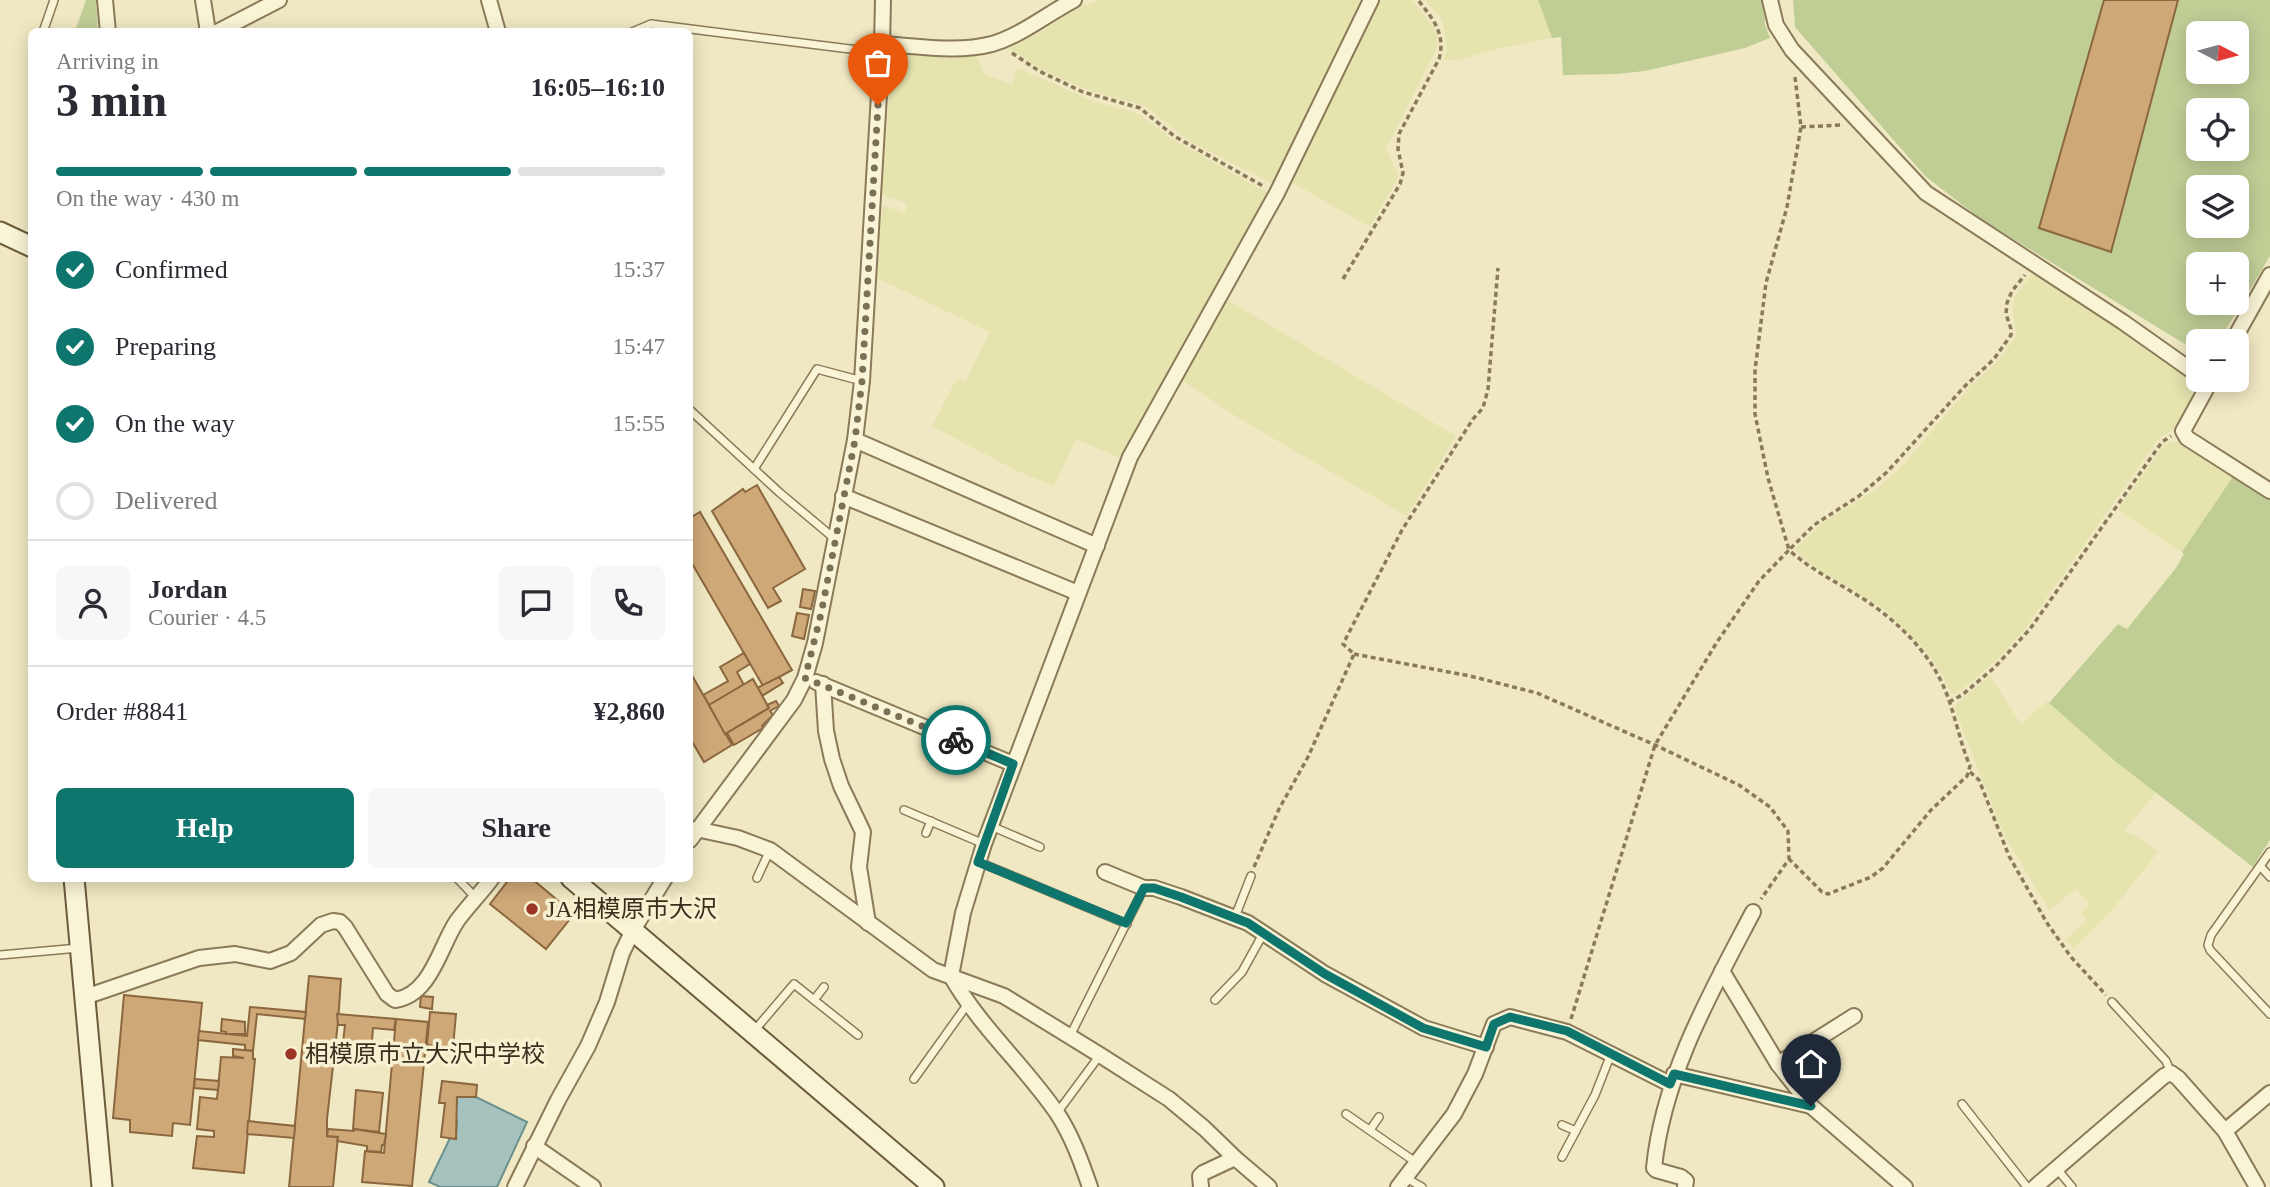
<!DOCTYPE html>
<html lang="en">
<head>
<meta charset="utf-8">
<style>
  :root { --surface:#fff; --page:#f7f7f7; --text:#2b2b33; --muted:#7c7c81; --line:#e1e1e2; --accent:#0f766e }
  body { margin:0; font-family:"Times New Roman","Noto Sans JP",serif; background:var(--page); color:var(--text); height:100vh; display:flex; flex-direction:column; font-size:26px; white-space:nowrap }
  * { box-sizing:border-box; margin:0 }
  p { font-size:23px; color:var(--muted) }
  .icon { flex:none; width:38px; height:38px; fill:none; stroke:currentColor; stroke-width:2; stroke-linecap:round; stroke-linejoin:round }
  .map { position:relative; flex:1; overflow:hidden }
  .drawer { position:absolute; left:28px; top:28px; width:665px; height:854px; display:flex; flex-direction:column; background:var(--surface); border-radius:10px; box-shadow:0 4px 18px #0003 }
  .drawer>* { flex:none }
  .needle { width:46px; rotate:96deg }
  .controls { position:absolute; left:2186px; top:21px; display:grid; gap:14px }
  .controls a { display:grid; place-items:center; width:63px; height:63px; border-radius:10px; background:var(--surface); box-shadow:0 4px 18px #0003; font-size:35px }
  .pin { position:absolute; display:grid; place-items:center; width:60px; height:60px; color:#fff; margin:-72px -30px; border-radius:50% 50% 50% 0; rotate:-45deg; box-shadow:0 0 7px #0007 }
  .pin .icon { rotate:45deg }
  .courier { position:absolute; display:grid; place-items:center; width:70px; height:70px; margin:-35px; border:5px solid #0f766e; border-radius:50%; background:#fff; color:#222; box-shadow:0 2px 9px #0007 }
  .headline em { font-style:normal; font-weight:800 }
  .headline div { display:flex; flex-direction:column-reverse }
  .headline { display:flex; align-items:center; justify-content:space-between; height:119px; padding:0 28px }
  h1 { font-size:46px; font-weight:800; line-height:52px }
  .bar { display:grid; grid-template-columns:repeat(4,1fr); gap:10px 7px; align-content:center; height:84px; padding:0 28px }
  .bar i { height:9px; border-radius:5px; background:var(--line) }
  .bar .active { background:var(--accent) }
  .bar p { grid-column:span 4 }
  .line { display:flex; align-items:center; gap:18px; padding:0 28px; border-top:2px solid var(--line) }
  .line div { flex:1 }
  .round { display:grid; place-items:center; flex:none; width:74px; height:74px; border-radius:10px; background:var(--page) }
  ol { padding:0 28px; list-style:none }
  li { display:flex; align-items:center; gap:21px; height:77px }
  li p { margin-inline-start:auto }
  li .icon { padding:7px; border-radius:50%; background:var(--accent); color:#fff; stroke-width:4 }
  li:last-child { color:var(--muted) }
  li i { width:38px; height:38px; border:4px solid var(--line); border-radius:50% }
  .cta { display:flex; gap:14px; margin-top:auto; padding:14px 28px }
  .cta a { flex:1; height:80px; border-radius:10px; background:var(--accent); color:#fff; font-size:28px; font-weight:800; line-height:80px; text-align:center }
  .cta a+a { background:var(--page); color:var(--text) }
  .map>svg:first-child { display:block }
  .farmland { fill:#e5e4af }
  .green { fill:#c0ce96; fill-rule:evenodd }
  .water { fill:#a5c2be; stroke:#6b918d; stroke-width:2 }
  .building { fill:#cfa877; stroke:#8a673e; stroke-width:2 }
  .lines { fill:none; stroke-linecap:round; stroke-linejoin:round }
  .lane-casing { stroke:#8a7a59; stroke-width:10 }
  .street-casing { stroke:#8a7a59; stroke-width:18 }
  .secondary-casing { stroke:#6c5b3c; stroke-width:23 }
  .path { stroke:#8a7a59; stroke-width:3.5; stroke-dasharray:5 3.5; stroke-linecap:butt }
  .lane { stroke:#faf4d6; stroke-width:7 }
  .street { stroke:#faf4d6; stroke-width:14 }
  .secondary { stroke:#faf4d6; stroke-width:19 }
  .done { stroke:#797057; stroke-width:7; stroke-dasharray:0 12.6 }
  .route { stroke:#0f766e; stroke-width:9 }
  .poi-dot { fill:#9b3626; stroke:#f7f1d2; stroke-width:2.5 }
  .labels { text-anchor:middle; stroke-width:7; stroke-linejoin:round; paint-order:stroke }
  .poi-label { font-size:24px; fill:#392f1d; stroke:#f7f1d2; text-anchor:start }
</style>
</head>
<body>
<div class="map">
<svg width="2270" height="1187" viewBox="0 0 2270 1187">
  <rect width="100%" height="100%" fill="#f0e8c2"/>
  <g class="farmland">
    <path d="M1099,0H1363L1273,184L1189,141L1145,106L1091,91L1064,80L1038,67L1009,48L1038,34L1072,11Z"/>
    <path d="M1381,0H1412L1434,28L1437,38V48L1386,149L1399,176L1370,227L1291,182Z"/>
    <path d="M1425,0H1538L1552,38L1497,49L1458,60H1444L1447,48L1442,19Z"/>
    <path d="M898,52L950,57L976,55L984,74L1012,85L1017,68L1093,101L1130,111L1140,115L1170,138L1268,193L1120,458L1076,439L1054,486L1017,471L932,426L957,378L965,382L990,332L877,278L882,208L885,206L905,213L907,203L887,197L882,193L892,57Z"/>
    <path d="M2031,275H2041L2195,380L2197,390L2174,430L2159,438L2027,626L2001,656L1957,694L1951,693L1944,678L1927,652L1884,609L1813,566L1796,552V548L1825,521L1877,489L1901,467L1973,383L1995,364L2016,337L2013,309L2015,295Z"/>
    <path d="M1226,299L1456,436L1407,516L1240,419L1182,380Z"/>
    <path d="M2180,440L2234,475L2182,552L2118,510L2164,445Z"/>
    <path d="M1990,676L2021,724L2047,701L2116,762L2156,793L2124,831L2136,836L2158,852L2113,909L2073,950L2066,940L2087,920L2080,913L2089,904L2076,889L2049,910L2004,835L1955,710L1957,703Z"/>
  </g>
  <g class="green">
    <path d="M86,0H96L98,31H75Z"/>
    <path d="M1538,0H1764L1765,25L1770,38L1745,48L1645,71L1617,74L1563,75L1561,37L1552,38Z"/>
    <path d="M1793,0H2270V256L2219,341H2198V352L1982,220L1925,176L1795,27ZM2198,33H2236V72H2198ZM2198,110H2236V149H2198ZM2198,187H2236V226H2198ZM2198,264H2236V303H2198Z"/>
    <path d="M2234,475L2270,498V840L2253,867L2116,762L2049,703L2118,624L2127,629L2176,568L2184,554L2182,552Z"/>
  </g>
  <path class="water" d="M459,1096L476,1097L527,1122L497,1187H440L429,1182L450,1138H456L457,1120H455L457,1097Z"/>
  <g class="building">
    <path d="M2104,0H2178L2111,252L2039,228Z"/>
    <path d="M757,485L805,569L773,588L781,601L768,608L712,511L743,489L745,492Z"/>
    <path d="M700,512L792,670L763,686L690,560V518Z"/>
    <path d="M803,589L815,591L811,609L800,607Z"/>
    <path d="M797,613L809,615L804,639L792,636Z"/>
    <path d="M744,653L750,664L737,672L744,685L709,705L703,695L728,681L720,667Z"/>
    <path d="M690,672L732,745L704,762L690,738Z"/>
    <path d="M779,677L783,683L762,696L757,688Z"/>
    <path d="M753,679L769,708L725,734L709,705Z"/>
    <path d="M776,701L779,706L770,711L773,715L762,726L763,728L734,745L727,733L769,708L767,705Z"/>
    <path d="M531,878L574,914L546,949L490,904L510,878Z"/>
    <path d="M309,976L341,979L338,1022L327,1119V1136L338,1137L333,1187H289Z"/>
    <path d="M124,995L202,1003L190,1125L173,1123L172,1136L130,1132V1120L113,1118Z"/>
    <path d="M421,996L433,997L432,1009L420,1007Z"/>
    <path d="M250,1007L306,1012L305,1019L257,1014L253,1051L245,1050V1045L198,1040L199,1031L247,1036Z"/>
    <path d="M430,1012L456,1014L453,1047L427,1045Z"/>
    <path d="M337,1014L396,1019L394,1030L373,1028L371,1054L342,1051L345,1025H338Z"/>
    <path d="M222,1019L245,1022V1034H226V1032L221,1031Z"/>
    <path d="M396,1019L428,1022L412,1186L362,1182L365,1151L384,1153Z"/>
    <path d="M233,1049L253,1051V1059H255L244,1173L193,1168L197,1136L214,1137V1131L197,1129L200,1097L217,1099L221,1057L244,1058L233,1056Z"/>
    <path d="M195,1079L219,1081L218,1090L194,1088Z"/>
    <path d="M442,1081L477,1085L476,1097H457L456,1139L441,1137L445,1103H439Z"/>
    <path d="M356,1090L383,1093L379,1132L353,1129Z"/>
    <path d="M248,1121L295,1126L294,1138L247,1134Z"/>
    <path d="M328,1129L354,1131V1129L386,1134L384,1145H382L381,1152L367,1151V1146L337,1141L338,1137L327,1136Z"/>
  </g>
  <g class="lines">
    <g class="lane-casing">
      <g id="lane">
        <path d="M43,32L54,0"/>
        <path d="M632,32L651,24L882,53"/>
        <path d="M690,410L780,493L835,539"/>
        <path d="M754,469L817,369L862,381"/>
        <path d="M904,810L984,844"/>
        <path d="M991,826L1040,847"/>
        <path d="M926,833L931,821"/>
        <path d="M2270,852L2211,935L2208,945L2210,950L2270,1014"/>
        <path d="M979,862L1127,924"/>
        <path d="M2261,867L2270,877"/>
        <path d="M457,878L476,898"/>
        <path d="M757,878L770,850"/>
        <path d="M1235,917L1251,876"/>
        <path d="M0,955L79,948"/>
        <path d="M814,1000L824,987"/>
        <path d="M1215,1000L1242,972L1263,934"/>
        <path d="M2112,1002L2166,1061L2171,1073"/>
        <path d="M754,1031L794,984L858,1035"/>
        <path d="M1070,1036L1144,888"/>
        <path d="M914,1079L967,1005"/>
        <path d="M1962,1104L2027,1187"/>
        <path d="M1057,1113L1100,1055"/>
        <path d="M1346,1114L1417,1163"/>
        <path d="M1562,1125L1576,1131"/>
        <path d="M1370,1130L1379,1117"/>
        <path d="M1562,1157L1595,1095L1611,1054"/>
        <path d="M2057,1169L2072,1187"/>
        <path d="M1406,1178L1422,1187"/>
      </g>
    </g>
    <g class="street-casing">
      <g id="street">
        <path d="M105,0L108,32"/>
        <path d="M203,0L208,32"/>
        <path d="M489,0L498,32"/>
        <path d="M1770,0L1776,25L1792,50L1926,193L2123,322L2198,375"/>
        <path d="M217,32L279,0"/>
        <path d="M882,44C917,46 958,53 992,44C1022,35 1047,14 1074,0"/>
        <path d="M2233,341L2270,275"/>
        <path d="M2211,380L2183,431L2187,438L2270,491"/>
        <path d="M855,440L1097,546"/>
        <path d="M843,496L1078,593"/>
        <path d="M816,682L1013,764"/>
        <path d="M823,684L826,731L832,759L841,786L863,832L859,867L868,923"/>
        <path d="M696,829L738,838L770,850L933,970L1004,996L1100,1055L1169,1099L1204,1128L1235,1158L1269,1187"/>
        <path d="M690,840L794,700L805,678L815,643L855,440L862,381L882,44L883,0"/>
        <path d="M1105,872L1144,888H1154L1181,897L1248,923L1325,974L1424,1028L1486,1047"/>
        <path d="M1722,971L1778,1064L1811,1106L1905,1187"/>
        <path d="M85,997L199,958L235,954L270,961L291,953L321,925L333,921L340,922L345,927L387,994L395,1000C431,995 440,946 457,921C468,906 481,893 492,878"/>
        <path d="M1778,1064L1854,1016"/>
        <path d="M1674,1074L1811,1106"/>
        <path d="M2225,1131L2257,1187"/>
        <path d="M534,1146L593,1187"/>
        <path d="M515,1187L558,1100L588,1046L607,1002L622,953L633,930L665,878"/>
        <path d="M1090,1187C1081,1161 1072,1136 1057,1113C1024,1065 980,1027 951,976L963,913L984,844L1130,457L1277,193L1371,0"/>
        <path d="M1201,1187L1200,1176L1203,1173L1235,1158"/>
        <path d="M1398,1187L1454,1114L1475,1074L1494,1024L1510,1017L1567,1032L1670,1084"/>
        <path d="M1685,1187L1686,1181L1681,1177L1656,1170L1654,1168C1663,1076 1711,992 1753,912"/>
        <path d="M2035,1187L2164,1076L2171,1073L2178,1078L2225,1131L2270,1093"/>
      </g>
    </g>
    <g class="secondary-casing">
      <g id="secondary">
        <path d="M0,232L32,247"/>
        <path d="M74,878L102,1187"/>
        <path d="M571,878L934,1187"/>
      </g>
    </g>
    <g class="path">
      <path d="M1012,53L1039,71L1083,92L1140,108L1174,136L1263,186"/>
      <path d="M1795,77L1801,127L1787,207L1766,283L1755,370V414L1768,478L1789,550L1814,525L1859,496L1887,472L1965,386L1994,359L2011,335V329L2006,314L2007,303L2012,291L2025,275"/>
      <path d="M1801,127L1841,125"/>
      <path d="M1343,279L1400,184L1403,173L1398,149L1399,134L1439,59C1446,34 1433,19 1418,0"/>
      <path d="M1354,654L1470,676L1537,693L1655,745L1739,785L1770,807L1788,831L1789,859L1761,899"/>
      <path d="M1949,702L1962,695L1995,667L2030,629L2162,442L2171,436"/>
      <path d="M1970,772L1979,780L2009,856L2047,923L2071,957L2106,995"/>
      <path d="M1254,867L1279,809L1308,757L1354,654L1343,644L1402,530L1473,419L1483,408L1488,389L1498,268"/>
      <path d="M1571,1019L1655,745L1717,642L1759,581L1789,550C1810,569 1833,580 1857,595C1889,614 1923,645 1940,679C1954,706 1958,738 1970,766L1967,776L1931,810L1883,868L1871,877L1828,894L1822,892L1789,859"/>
    </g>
    <use href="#lane" class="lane"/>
    <use href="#street" class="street"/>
    <use href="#secondary" class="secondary"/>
  </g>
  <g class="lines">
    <path class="done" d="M878,105L862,381L855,440L821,614L805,678L956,740"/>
    <path class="route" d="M956,740L1013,764L978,862L1126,923L1144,888H1154L1181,897L1248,923L1325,974L1423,1028L1486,1047L1494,1024L1510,1017L1567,1031L1670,1084L1674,1074L1811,1106"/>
  </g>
  <g class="poi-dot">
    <circle cx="532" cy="909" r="7"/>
    <circle cx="291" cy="1054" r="7"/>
  </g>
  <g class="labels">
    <g class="poi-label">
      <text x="546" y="917">JA相模原市大沢</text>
      <text x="305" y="1062">相模原市立大沢中学校</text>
    </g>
  </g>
</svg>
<div class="controls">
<a><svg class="needle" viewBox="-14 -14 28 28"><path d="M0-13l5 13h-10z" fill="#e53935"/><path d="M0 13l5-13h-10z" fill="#7c7c81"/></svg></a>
<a><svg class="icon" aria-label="locate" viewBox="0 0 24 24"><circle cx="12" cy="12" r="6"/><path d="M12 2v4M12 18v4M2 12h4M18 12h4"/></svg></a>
<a><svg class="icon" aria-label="layers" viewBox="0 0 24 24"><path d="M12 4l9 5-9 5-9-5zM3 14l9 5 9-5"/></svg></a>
<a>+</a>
<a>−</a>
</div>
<div class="pin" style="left:878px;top:105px;background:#ea580c"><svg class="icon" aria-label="bag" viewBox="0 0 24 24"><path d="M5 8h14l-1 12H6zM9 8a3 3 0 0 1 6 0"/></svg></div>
<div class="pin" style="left:1811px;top:1106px;background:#1f2937"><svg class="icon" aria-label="home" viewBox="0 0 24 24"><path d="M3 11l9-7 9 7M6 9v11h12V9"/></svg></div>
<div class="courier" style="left:956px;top:740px"><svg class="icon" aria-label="bike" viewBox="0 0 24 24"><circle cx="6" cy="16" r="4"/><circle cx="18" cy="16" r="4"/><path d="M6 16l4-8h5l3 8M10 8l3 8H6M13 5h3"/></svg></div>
<section class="drawer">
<div class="headline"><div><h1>3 min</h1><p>Arriving in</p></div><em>16:05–16:10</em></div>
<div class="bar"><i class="active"></i><i class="active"></i><i class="active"></i><i></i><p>On the way · 430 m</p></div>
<ol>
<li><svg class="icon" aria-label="check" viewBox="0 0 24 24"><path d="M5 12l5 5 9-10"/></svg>Confirmed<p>15:37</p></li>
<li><svg class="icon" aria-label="check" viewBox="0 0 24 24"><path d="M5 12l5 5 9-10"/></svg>Preparing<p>15:47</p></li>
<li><svg class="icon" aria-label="check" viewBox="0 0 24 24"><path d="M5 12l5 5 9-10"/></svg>On the way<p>15:55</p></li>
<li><i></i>Delivered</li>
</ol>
<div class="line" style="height:126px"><a class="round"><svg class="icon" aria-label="person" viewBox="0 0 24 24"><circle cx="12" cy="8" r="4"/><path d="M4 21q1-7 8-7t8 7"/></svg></a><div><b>Jordan</b><p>Courier · 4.5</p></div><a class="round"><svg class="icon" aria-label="chat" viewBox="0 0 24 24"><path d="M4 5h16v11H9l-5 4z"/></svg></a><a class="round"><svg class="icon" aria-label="phone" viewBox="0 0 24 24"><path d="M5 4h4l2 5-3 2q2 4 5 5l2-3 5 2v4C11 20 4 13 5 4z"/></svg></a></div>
<div class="line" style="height:91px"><div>Order #8841</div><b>¥2,860</b></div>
<div class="cta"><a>Help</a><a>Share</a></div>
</section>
</div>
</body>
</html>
